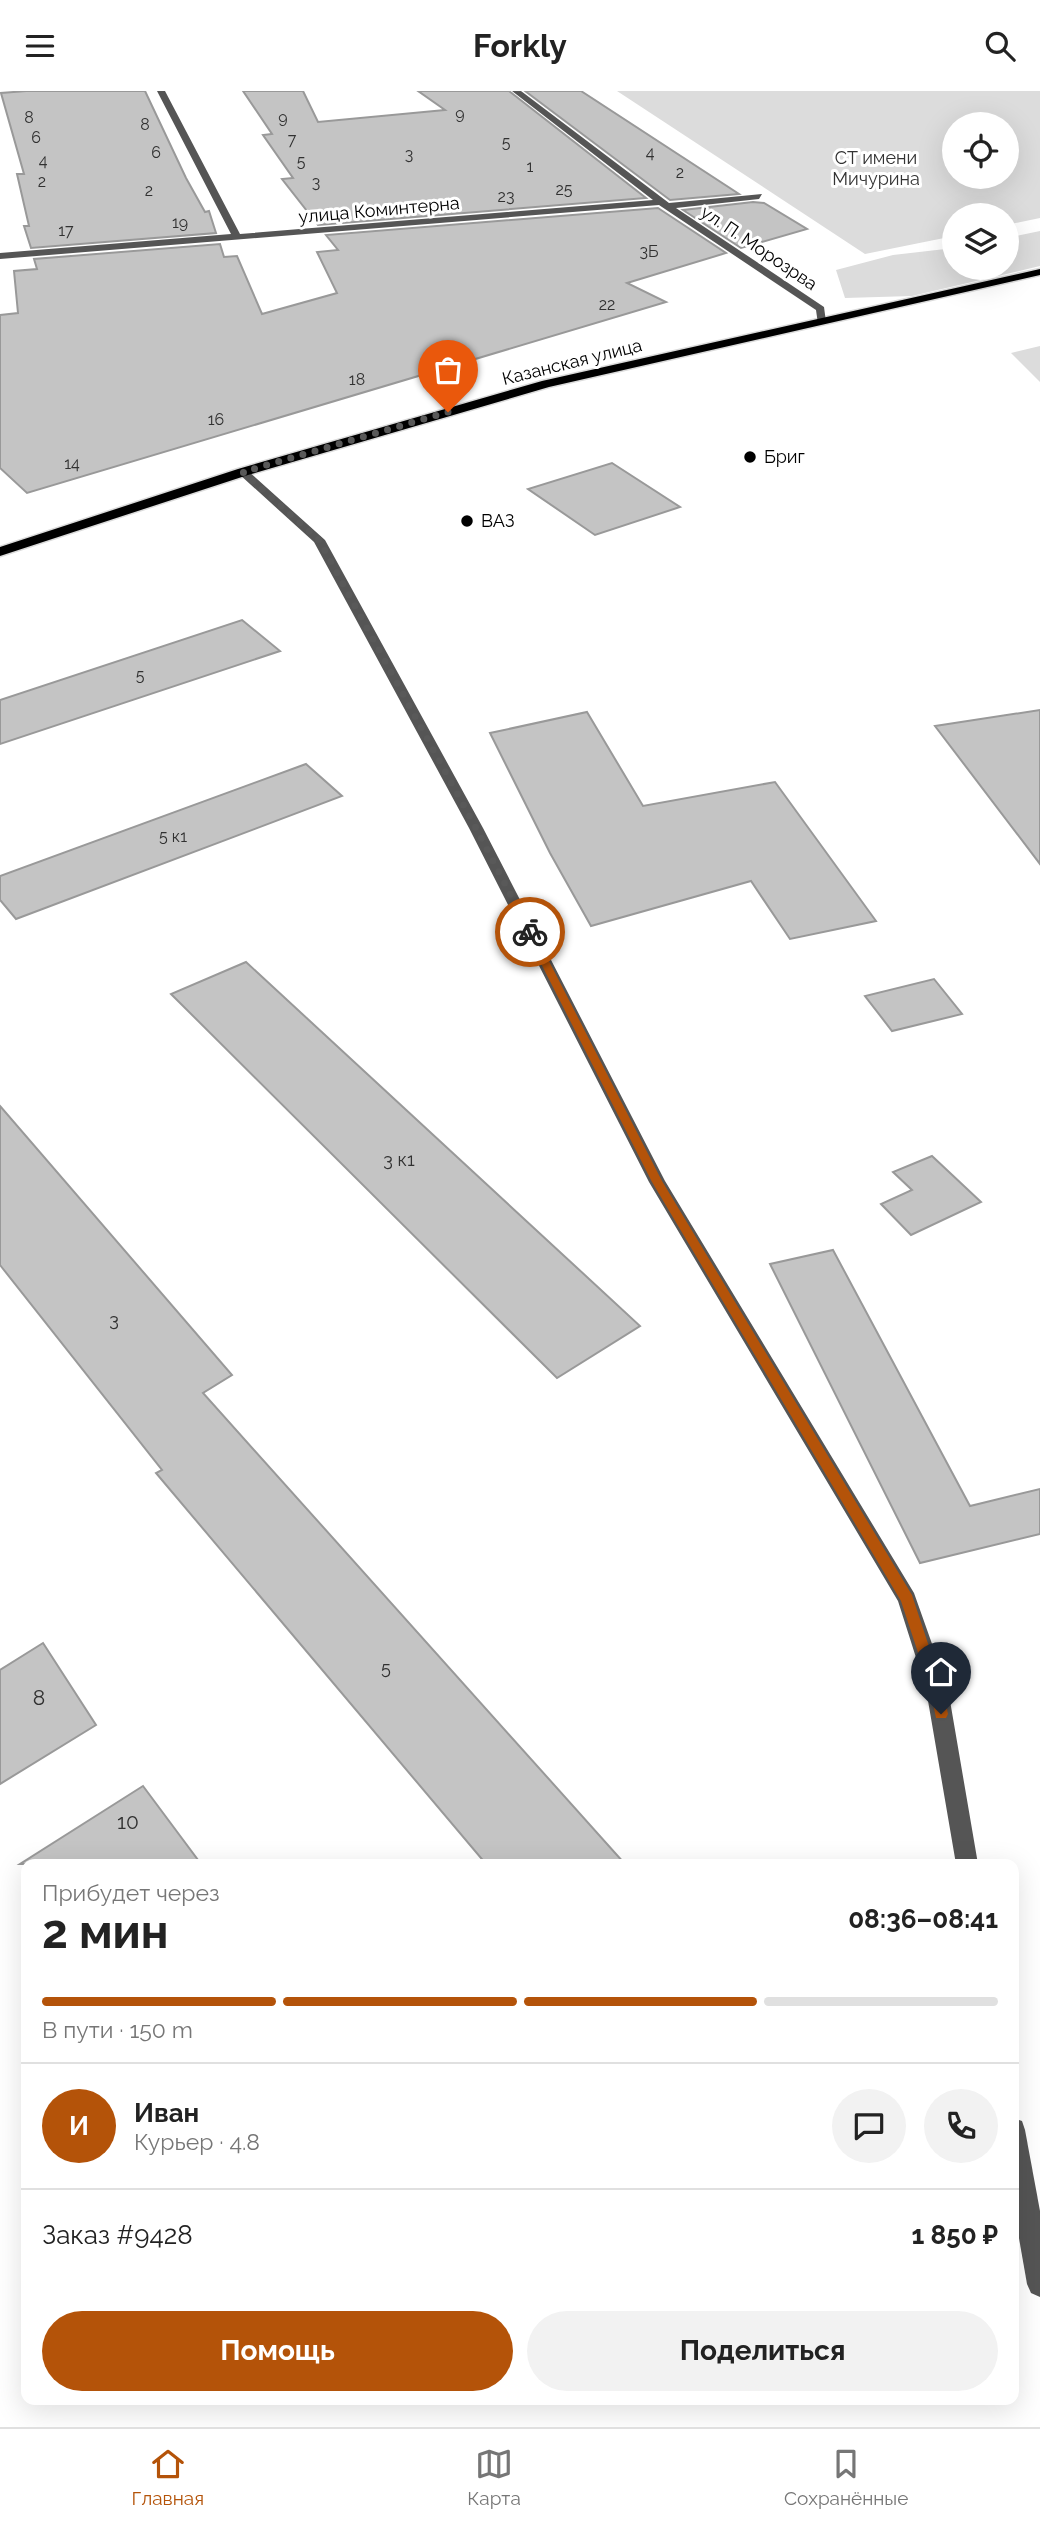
<!DOCTYPE html>
<html lang="ru">
<head>
<meta charset="utf-8">
<style>
  :root { --surface:#fff; --page:#f2f2f2; --text:#222; --muted:#767676; --line:#e0e0e0; --accent:#b45309 }
  body { margin:0; font-family:Raleway,sans-serif; background:var(--page); color:var(--text); height:100vh; display:flex; flex-direction:column; font-size:26px; white-space:nowrap }
  * { box-sizing:border-box; margin:0 }
  p { font-size:23px; color:var(--muted) }
  .icon { flex:none; width:38px; height:38px; fill:none; stroke:currentColor; stroke-width:2; stroke-linecap:round; stroke-linejoin:round }
  .map { position:relative; flex:1; overflow:hidden }
  .panel { position:absolute; left:21px; top:1768px; width:998px; height:546px; display:flex; flex-direction:column; background:var(--surface); border-radius:14px; box-shadow:0 7px 28px #0002 }
  .panel>* { flex:none }
  .controls { position:absolute; left:942px; top:21px; display:grid; gap:14px }
  .controls a { display:grid; place-items:center; width:77px; height:77px; border-radius:50%; background:var(--surface); box-shadow:0 7px 28px #0002; font-size:35px }
  .pin { position:absolute; display:grid; place-items:center; width:60px; height:60px; color:#fff; margin:-72px -30px; border-radius:50% 50% 50% 0; rotate:-45deg; box-shadow:0 0 7px #0007 }
  .pin .icon { rotate:45deg }
  .courier { position:absolute; display:grid; place-items:center; width:70px; height:70px; margin:-35px; border:5px solid #b45309; border-radius:50%; background:#fff; color:#222; box-shadow:0 2px 9px #0007 }
  .overview em { font-style:normal; font-weight:700 }
  .overview div { display:flex; flex-direction:column-reverse }
  .overview { display:flex; align-items:center; justify-content:space-between; height:119px; padding:0 21px }
  h1 { font-size:46px; font-weight:700; line-height:52px }
  .bar { display:grid; grid-template-columns:repeat(4,1fr); gap:10px 7px; align-content:center; height:84px; padding:0 21px }
  .bar i { height:9px; border-radius:5px; background:var(--line) }
  .bar .active { background:var(--accent) }
  .bar p { grid-column:span 4 }
  .line { display:flex; align-items:center; gap:18px; padding:0 21px; border-top:2px solid var(--line) }
  .line div { flex:1 }
  .round { display:grid; place-items:center; flex:none; width:74px; height:74px; border-radius:37px; background:var(--page) }
  .primary-button { display:flex; gap:14px; margin-top:auto; padding:14px 21px }
  .primary-button a { flex:1; height:80px; border-radius:42px; background:var(--accent); color:#fff; font-size:28px; font-weight:700; line-height:80px; text-align:center }
  .primary-button a+a { background:var(--page); color:var(--text) }
  header { display:flex; justify-content:space-between; align-items:center; height:91px; padding:0 21px; background:var(--surface); font-size:32px; font-weight:700 }
  .tabs { display:flex; justify-content:space-around; align-items:center; height:98px; border-top:2px solid var(--line); background:var(--surface); font-size:19px; color:var(--muted) }
  .tabs a { display:grid; justify-items:center; gap:4px }
  .tabs .active { color:var(--accent) }
  .map>svg:first-child { display:block }
  .green { fill:#dcdcdc; fill-rule:evenodd }
  .building { fill:#c4c4c4; stroke:#999; stroke-width:2 }
  .lines { fill:none; stroke-linecap:round; stroke-linejoin:round }
  .highway-casing { stroke:#dbdbdb; stroke-width:3 }
  .minor { fill:#555; fill-rule:evenodd }
  .highway { fill:#000; fill-rule:evenodd }
  .route { fill:#b45309 }
  .done { stroke:#595959; stroke-width:7; stroke-dasharray:0 12.6 }
  .poi-dot { fill:#000; stroke:#fff; stroke-width:2.5 }
  .labels { text-anchor:middle; stroke-width:6; stroke-linejoin:round; paint-order:stroke }
  .far-number-label { font-size:16px; fill:#313131 }
  .far-park-label { font-size:18px; fill:#333; stroke:#fff }
  .far-street-label { font-size:18px; fill:#000; stroke:#fff }
  .far-poi-label { font-size:18px; fill:#000; stroke:#fff; text-anchor:start }
  .number-label { font-size:18px; fill:#313131 }
  .near-number-label { font-size:21px; fill:#313131 }
</style>
</head>
<body>
<header><svg class="icon" aria-label="menu" viewBox="0 0 24 24"><path d="M4 6h16M4 12h16M4 18h16"/></svg>Forkly<svg class="icon" aria-label="search" viewBox="0 0 24 24"><circle cx="10" cy="10" r="6"/><path d="M15 15l6 6"/></svg></header>
<div class="map">
<svg width="1040" height="2336" viewBox="0 0 1040 2336">
  <rect width="100%" height="100%" fill="#fff"/>
  <g class="green">
    <path d="M617,0H1040V127L1006,134V124H954V145L865,163ZM954,33H1006V86H954Z"/>
    <path d="M1040,140V175L912,205L845,207L836,179L893,164L954,157V177H1006V147Z"/>
    <path d="M1040,255V291L1011,262Z"/>
  </g>
  <g class="building">
    <path d="M26,0H145L186,87L205,121L209,120L216,142L31,157L24,135H29L17,83H24L1,2Z"/>
    <path d="M243,0H303L318,31L445,19L418,0H509L646,107L318,134L282,88L293,87L263,44L272,43Z"/>
    <path d="M525,0H581L739,103L670,109Z"/>
    <path d="M753,111L764,112L807,138L741,157L683,119Z"/>
    <path d="M658,117L726,162L627,192L666,211L27,402L0,377V224L18,222L14,180L37,178L34,168L220,153L224,166L237,165L262,223L337,202L317,161L338,159L326,144Z"/>
    <path d="M612,372L680,416L595,444L528,398Z"/>
    <path d="M242,529L280,560L0,653V609Z"/>
    <path d="M1040,619V773L935,635Z"/>
    <path d="M587,621L643,715L775,691L876,830L790,848L751,790L591,835L550,762L490,642Z"/>
    <path d="M306,673L342,705L16,828L0,809V785Z"/>
    <path d="M246,871L640,1235L557,1287L171,903Z"/>
    <path d="M934,888L962,923L892,940L865,905Z"/>
    <path d="M0,1015L232,1284L203,1302L625,1773H486L156,1382L162,1379L0,1174Z"/>
    <path d="M932,1065L981,1111L911,1144L881,1113L912,1099L893,1081Z"/>
    <path d="M833,1159L970,1415L1040,1398V1443L920,1472L770,1173Z"/>
    <path d="M43,1552L96,1634L0,1693V1579Z"/>
    <path d="M143,1695L201,1773H20Z"/>
  </g>
  <g class="lines">
    <g class="highway-casing">
      <path id="highway" d="M1040,178V184L549,296L248,384L0,465V456L238,378L542,290Z"/>
    </g>
    <g class="minor">
      <path d="M157,0H165L240,143L653,109L512,0H521L669,112L762,103L759,108L676,117L824,216L826,231L818,233L816,219L659,114L0,168V162L231,143Z"/>
      <path d="M239,379H247L325,449L483,737L665,1090L914,1502L948,1598L978,1773H956L926,1598L898,1510L649,1091L469,737L314,451L239,383Z"/>
      <path d="M1013,2027L1022,2030L1025,2039L1040,2120V2206L1031,2202L1027,2193L1013,2113Z"/>
    </g>
    <use href="#highway" class="highway"/>
  </g>
  <path class="route" d="M530,838L534,841L662,1090L912,1504L943,1598L948,1623L946,1627H936L930,1598L901,1510L652,1091L525,841Z"/>
  <g class="lines">
    <path class="done" d="M448,321L243,381L319,449L476,737L530,841"/>
  </g>
  <g class="poi-dot">
    <circle cx="750" cy="366" r="7"/>
    <circle cx="467" cy="430" r="7"/>
  </g>
  <g class="labels">
    <g class="far-number-label">
      <text x="460" y="28">9</text>
      <text x="29" y="32">8</text>
      <text x="283" y="32">9</text>
      <text x="145" y="39">8</text>
      <text x="36" y="52">6</text>
      <text x="292" y="54">7</text>
      <text x="506" y="57">5</text>
      <text x="156" y="67">6</text>
      <text x="650" y="67">4</text>
      <text x="409" y="69">3</text>
      <text x="43" y="75">4</text>
      <text x="301" y="76">5</text>
      <text x="530" y="81">1</text>
      <text x="680" y="87">2</text>
      <text x="42" y="96">2</text>
      <text x="316" y="97">3</text>
      <text x="564" y="104">25</text>
      <text x="149" y="105">2</text>
      <text x="506" y="111">23</text>
      <text x="180" y="137">19</text>
      <text x="66" y="145">17</text>
      <text x="649" y="166">3Б</text>
      <text x="607" y="219">22</text>
      <text x="357" y="294">18</text>
      <text x="216" y="334">16</text>
      <text x="72" y="378">14</text>
      <text x="140" y="590">5</text>
      <text x="173" y="751">5 к1</text>
    </g>
    <g class="far-park-label">
      <text x="876" y="73">СТ имени<tspan x="876" dy="21">Мичурина</tspan></text>
    </g>
    <g class="far-street-label">
      <text transform="translate(379 119) rotate(-5)" y="6">улица Коминтерна</text>
      <text transform="translate(759 157) rotate(34)" y="6">ул. П. Морозрва</text>
      <text transform="translate(572 271) rotate(-14)" y="6">Казанская улица</text>
    </g>
    <g class="far-poi-label">
      <text x="764" y="372">Бриг</text>
      <text x="481" y="436">ВАЗ</text>
    </g>
    <g class="number-label">
      <text x="399" y="1075">3 к1</text>
      <text x="114" y="1235">3</text>
      <text x="386" y="1583">5</text>
    </g>
    <g class="near-number-label">
      <text x="39" y="1614">8</text>
      <text x="128" y="1738">10</text>
    </g>
  </g>
</svg>
<div class="controls">
<a><svg class="icon" aria-label="locate" viewBox="0 0 24 24"><circle cx="12" cy="12" r="6"/><path d="M12 2v4M12 18v4M2 12h4M18 12h4"/></svg></a>
<a><svg class="icon" aria-label="layers" viewBox="0 0 24 24"><path d="M12 4l9 5-9 5-9-5zM3 14l9 5 9-5"/></svg></a>
</div>
<div class="pin" style="left:448px;top:321px;background:#ea580c"><svg class="icon" aria-label="bag" viewBox="0 0 24 24"><path d="M5 8h14l-1 12H6zM9 8a3 3 0 0 1 6 0"/></svg></div>
<div class="pin" style="left:941px;top:1623px;background:#1f2937"><svg class="icon" aria-label="home" viewBox="0 0 24 24"><path d="M3 11l9-7 9 7M6 9v11h12V9"/></svg></div>
<div class="courier" style="left:530px;top:841px"><svg class="icon" aria-label="bike" viewBox="0 0 24 24"><circle cx="6" cy="16" r="4"/><circle cx="18" cy="16" r="4"/><path d="M6 16l4-8h5l3 8M10 8l3 8H6M13 5h3"/></svg></div>
<section class="panel">
<div class="overview"><div><h1>2 мин</h1><p>Прибудет через</p></div><em>08:36–08:41</em></div>
<div class="bar"><i class="active"></i><i class="active"></i><i class="active"></i><i></i><p>В пути · 150 m</p></div>
<div class="line" style="height:126px"><b class="round" style="background:var(--accent);color:#fff">И</b><div><b>Иван</b><p>Курьер · 4.8</p></div><a class="round"><svg class="icon" aria-label="chat" viewBox="0 0 24 24"><path d="M4 5h16v11H9l-5 4z"/></svg></a><a class="round"><svg class="icon" aria-label="phone" viewBox="0 0 24 24"><path d="M5 4h4l2 5-3 2q2 4 5 5l2-3 5 2v4C11 20 4 13 5 4z"/></svg></a></div>
<div class="line" style="height:91px"><div>Заказ #9428</div><b>1 850 ₽</b></div>
<div class="primary-button"><a>Помощь</a><a>Поделиться</a></div>
</section>
</div>
<nav class="tabs">
<a class="active"><svg class="icon" aria-label="home" viewBox="0 0 24 24"><path d="M3 11l9-7 9 7M6 9v11h12V9"/></svg>Главная</a>
<a><svg class="icon" aria-label="map" viewBox="0 0 24 24"><path d="M3 6l6-2 6 2 6-2v14l-6 2-6-2-6 2zM9 4v14M15 6v14"/></svg>Карта</a>
<a><svg class="icon" aria-label="saved" viewBox="0 0 24 24"><path d="M7 4h10v16l-5-4-5 4z"/></svg>Сохранённые</a>
</nav>
</body>
</html>
